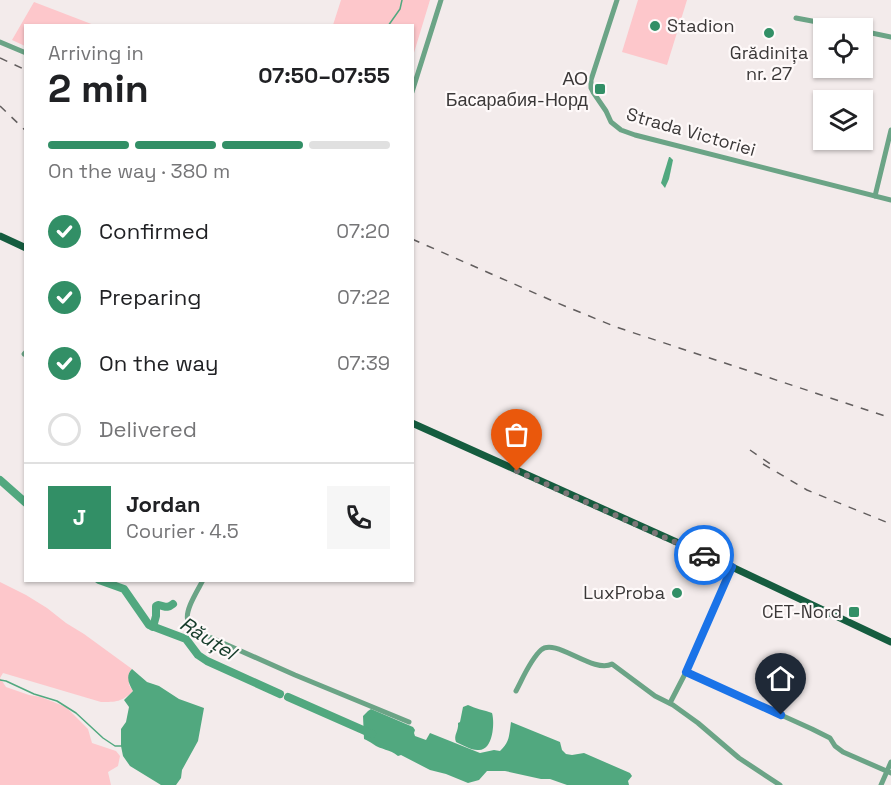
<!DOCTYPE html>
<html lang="en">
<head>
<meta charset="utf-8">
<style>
  :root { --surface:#fff; --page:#f6f6f6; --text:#202124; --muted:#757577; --line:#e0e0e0; --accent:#328f66 }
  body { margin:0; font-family:"Space Grotesk",sans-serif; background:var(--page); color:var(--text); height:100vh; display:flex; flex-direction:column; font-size:22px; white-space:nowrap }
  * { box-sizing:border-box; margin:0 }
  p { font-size:20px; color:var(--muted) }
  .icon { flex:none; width:33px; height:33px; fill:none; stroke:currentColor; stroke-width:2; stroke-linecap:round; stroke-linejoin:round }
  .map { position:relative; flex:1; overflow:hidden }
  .drawer { position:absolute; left:24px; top:24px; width:390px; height:558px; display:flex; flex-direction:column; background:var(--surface); border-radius:0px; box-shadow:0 2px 4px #0004 }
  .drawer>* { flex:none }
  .tools { position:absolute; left:813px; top:18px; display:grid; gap:12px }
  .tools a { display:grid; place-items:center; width:60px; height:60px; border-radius:0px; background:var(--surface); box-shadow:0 2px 4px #0004; font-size:30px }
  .pin { position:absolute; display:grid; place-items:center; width:51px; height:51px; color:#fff; margin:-62px -26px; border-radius:50% 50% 50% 0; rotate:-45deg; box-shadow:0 0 6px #0007 }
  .pin .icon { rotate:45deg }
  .courier { position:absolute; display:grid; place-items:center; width:60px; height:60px; margin:-30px; border:4px solid #1a73e8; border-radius:50%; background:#fff; color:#222; box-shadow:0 2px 8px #0007 }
  .headline em { font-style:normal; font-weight:700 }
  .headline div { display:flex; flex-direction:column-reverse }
  .headline { display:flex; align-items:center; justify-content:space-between; height:102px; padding:0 24px }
  h1 { font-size:39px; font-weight:700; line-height:45px }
  .bar { display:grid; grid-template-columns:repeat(4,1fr); gap:9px 6px; align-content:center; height:72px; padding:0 24px }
  .bar i { height:8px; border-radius:4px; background:var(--line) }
  .bar .active { background:var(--accent) }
  .bar p { grid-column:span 4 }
  .line { display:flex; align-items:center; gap:15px; padding:0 24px; border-top:2px solid var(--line) }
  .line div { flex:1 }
  .round { display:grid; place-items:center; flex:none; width:63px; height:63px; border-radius:0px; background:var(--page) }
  ol { padding:0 24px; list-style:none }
  li { display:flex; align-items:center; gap:18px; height:66px }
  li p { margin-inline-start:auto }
  li .icon { padding:6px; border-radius:50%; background:var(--accent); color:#fff; stroke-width:4 }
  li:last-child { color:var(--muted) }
  li i { width:33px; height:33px; border:3px solid var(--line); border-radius:50% }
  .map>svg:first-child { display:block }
  .green { fill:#fdc7cb }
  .water { fill:#51a87f }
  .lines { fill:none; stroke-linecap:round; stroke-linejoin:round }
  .stream { stroke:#51a87f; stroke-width:1.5 }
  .river { stroke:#51a87f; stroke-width:8 }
  .minor { stroke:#6ba486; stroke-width:5 }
  .major { stroke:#155c3f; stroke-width:7 }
  .rail { stroke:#625e5e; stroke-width:1.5; stroke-dasharray:8 8; stroke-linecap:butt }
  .done { stroke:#7b7777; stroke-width:6; stroke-dasharray:0 10.8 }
  .route { stroke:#1a73e8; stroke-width:8 }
  .poi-dot { fill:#328f66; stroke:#fef9f9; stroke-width:2 }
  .labels { text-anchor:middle; stroke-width:4.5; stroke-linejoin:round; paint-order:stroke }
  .poi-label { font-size:18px; fill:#3b3838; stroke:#fef9f9; text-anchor:end }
  .street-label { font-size:18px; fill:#3b3838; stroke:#fef9f9 }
  .water-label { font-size:20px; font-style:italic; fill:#153b29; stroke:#fef9f9 }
</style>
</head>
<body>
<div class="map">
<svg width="891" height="785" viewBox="0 0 891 785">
  <rect width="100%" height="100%" fill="#f3ebeb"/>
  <g class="green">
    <path d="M341,0H430L413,56L412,26L333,25Z"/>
    <path d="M638,0H687L667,65L622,52Z"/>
    <path d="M34,2L94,25L26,26L25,46L12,40Z"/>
    <path d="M0,582L26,595L47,608L66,623L84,634L132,669L129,673V685L133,691C122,702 116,702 101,702L3,673L0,678L6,687L29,695L41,697L66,707L88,729L92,743L116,751L120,756L118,766L108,772L111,785H0Z"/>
  </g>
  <g class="water">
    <path d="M669,157H670L673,160L669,179L665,188L661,183Z"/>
    <path d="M132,669L147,682L159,686L179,699L204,708L198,741L182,770L181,778L176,785H161L130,766L123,756L121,746V729L126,722L129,707L124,700L133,691C129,684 125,676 132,669Z"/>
    <path d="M468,705C476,709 484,710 492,713C495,723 493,750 479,750C472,751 463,745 456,742C453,735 459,731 458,723L460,722L463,707Z"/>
    <path d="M371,709L413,727L415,730L414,733L415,736L426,740L430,733L480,753L494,750L500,751C510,742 509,735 511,722L560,742L562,750L566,754L572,755L584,753L630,773L632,776L628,781L629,785H567L550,779H541L505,771H487L479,780L468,783L446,774L430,770L401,755L398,756C390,749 381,750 373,744C370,742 367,740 364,739L363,716L368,711Z"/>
  </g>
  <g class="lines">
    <g class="stream">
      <path d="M388,26L400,9L402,0"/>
      <path d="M0,680L6,681L34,694L57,701L76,713L103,738L115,746H121"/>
    </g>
    <g class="river">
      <path d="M0,480L26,503"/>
      <path d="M99,580L124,589L149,625L186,639L198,655L207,661L280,694"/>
      <path d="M153,627L156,616V606L158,605C165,606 167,609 173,604"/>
      <path d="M288,697L372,734"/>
    </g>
    <g class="minor">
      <path d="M617,0L591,80V88L593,92L606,111L611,122L621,130L635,135L891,200"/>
      <path d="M796,18L849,28"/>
      <path d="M862,31L891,37"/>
      <path d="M0,42L26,53"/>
      <path d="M412,92L441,0"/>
      <path d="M875,196L891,130"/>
      <path d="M24,354L26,352"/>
      <path d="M203,580C198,590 184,611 188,621C190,626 195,629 198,632L295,675L409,722"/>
      <path d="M686,672L812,729L830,738L835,746L843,752L891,773"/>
      <path d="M516,691C523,678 530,660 541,650C555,637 593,674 612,664L655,696L673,705L698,723L739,758L780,785"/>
      <path d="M670,703L686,672L732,567"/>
      <path d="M881,785L891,762"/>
    </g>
    <g class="major">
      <path d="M0,236L26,248"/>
      <path d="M412,423L732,567L891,642"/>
    </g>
    <g class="rail">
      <path d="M0,58L26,70"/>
      <path d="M0,106L26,131"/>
      <path d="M412,239L555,302L616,327L891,418"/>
      <path d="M750,450L772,465"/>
      <path d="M763,464L807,490L891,524"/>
    </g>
  </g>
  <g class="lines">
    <path class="done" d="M517,471L704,555"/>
    <path class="route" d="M704,555L732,567L686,672L781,715"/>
  </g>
  <g class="poi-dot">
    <circle cx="655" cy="26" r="6"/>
    <circle cx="769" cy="33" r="6"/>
    <rect x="594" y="83" width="12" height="12" rx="3"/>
    <circle cx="677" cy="593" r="6"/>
    <rect x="848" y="606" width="12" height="12" rx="3"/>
  </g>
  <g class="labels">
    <g class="poi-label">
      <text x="667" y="32" text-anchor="start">Stadion</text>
      <text x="769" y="59" text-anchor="middle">Grădinița<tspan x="769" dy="21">nr. 27</tspan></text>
      <text x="588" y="85">АО<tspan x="588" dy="21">Басарабия-Норд</tspan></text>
      <text x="665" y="599">LuxProba</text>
      <text x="842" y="618">CET-Nord</text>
    </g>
    <g class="street-label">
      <text transform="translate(691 132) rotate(16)" y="6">Strada Victoriei</text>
    </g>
    <g class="water-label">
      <text transform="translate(208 638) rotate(32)" y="7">Răuțel</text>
    </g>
  </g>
</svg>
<div class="tools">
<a><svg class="icon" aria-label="locate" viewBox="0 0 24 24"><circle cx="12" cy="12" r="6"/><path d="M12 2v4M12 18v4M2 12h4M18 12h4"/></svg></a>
<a><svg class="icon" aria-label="layers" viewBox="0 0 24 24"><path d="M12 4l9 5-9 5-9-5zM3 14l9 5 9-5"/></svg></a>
</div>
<div class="pin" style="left:517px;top:471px;background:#ea580c"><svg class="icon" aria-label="bag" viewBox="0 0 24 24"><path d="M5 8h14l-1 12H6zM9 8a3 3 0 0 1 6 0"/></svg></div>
<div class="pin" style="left:781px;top:715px;background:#1f2937"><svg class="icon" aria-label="home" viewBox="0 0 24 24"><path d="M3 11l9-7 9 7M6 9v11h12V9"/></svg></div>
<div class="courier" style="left:704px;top:555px"><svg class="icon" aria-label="car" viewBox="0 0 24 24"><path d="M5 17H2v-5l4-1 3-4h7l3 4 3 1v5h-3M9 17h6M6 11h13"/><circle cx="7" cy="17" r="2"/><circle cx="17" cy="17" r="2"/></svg></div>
<section class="drawer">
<div class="headline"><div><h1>2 min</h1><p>Arriving in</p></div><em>07:50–07:55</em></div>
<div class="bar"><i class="active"></i><i class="active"></i><i class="active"></i><i></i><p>On the way · 380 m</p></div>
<ol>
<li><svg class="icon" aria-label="check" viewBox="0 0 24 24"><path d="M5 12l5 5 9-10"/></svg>Confirmed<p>07:20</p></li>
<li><svg class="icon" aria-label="check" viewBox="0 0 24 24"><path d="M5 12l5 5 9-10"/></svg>Preparing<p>07:22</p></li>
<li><svg class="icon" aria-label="check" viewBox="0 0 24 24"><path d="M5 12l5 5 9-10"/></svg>On the way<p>07:39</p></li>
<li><i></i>Delivered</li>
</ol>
<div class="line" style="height:108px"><b class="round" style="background:var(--accent);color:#fff">J</b><div><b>Jordan</b><p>Courier · 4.5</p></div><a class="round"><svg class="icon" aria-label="phone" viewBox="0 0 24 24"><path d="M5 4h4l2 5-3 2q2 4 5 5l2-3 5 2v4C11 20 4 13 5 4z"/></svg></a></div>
</section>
</div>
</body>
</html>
